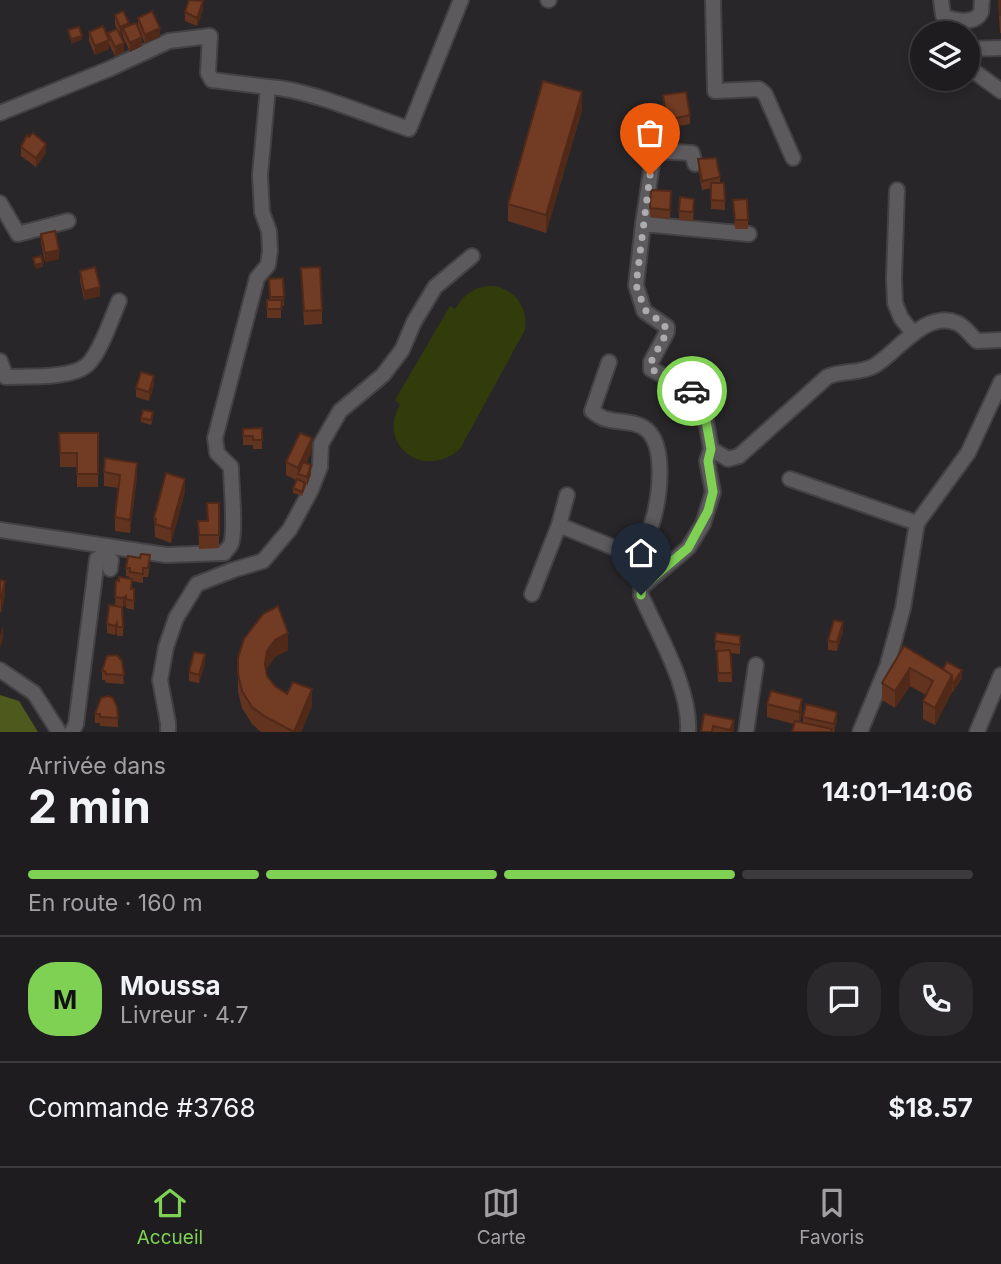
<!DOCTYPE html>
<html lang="fr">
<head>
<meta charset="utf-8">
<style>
  :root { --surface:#1e1c1f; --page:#2b292c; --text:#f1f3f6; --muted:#a1a1a4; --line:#3c3a3d; --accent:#7ed153 }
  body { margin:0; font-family:Inter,sans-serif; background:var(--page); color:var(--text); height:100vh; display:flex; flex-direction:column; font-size:26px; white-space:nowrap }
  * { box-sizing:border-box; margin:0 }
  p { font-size:23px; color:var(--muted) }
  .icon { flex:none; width:38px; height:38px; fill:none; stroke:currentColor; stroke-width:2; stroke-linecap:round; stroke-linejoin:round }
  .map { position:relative; height:732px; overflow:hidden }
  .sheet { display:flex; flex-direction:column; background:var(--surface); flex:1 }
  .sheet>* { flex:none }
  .fabs { position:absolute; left:910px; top:21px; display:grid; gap:14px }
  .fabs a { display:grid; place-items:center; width:70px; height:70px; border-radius:50%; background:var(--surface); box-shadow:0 4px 10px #0003,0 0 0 2px var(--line); font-size:35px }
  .pin { position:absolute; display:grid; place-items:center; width:60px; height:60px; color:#fff; margin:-72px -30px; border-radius:50% 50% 50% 0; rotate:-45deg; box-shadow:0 0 7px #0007 }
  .pin .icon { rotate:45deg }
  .courier { position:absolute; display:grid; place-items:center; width:70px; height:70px; margin:-35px; border:5px solid #7ed153; border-radius:50%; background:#fff; color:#222; box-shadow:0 2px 9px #0007 }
  .overview em { font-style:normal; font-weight:700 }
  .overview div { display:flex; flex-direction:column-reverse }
  .overview { display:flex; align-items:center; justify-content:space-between; height:119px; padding:0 28px }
  h1 { font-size:46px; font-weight:700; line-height:52px }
  .bar { display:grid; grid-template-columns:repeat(4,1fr); gap:10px 7px; align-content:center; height:84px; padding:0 28px }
  .bar i { height:9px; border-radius:5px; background:var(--line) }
  .bar .active { background:var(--accent) }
  .bar p { grid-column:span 4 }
  .line { display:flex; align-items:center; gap:18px; padding:0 28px; border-top:2px solid var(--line) }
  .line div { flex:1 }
  .round { display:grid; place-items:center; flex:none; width:74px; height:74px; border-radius:28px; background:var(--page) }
  .tabs { display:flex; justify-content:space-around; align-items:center; height:98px; border-top:2px solid var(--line); background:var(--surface); font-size:19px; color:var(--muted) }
  .tabs a { display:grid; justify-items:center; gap:4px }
  .tabs .active { color:var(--accent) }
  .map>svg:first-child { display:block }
  .green { fill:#323b0a }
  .forest { fill:#4e5a1d }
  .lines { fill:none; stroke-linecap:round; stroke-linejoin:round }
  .minor-casing { stroke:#434144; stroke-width:18 }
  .minor { stroke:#5c5a5d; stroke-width:14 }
  .wall { fill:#62331f }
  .shaded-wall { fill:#502919 }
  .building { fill:#723b24; stroke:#502919; stroke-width:2 }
  .done { stroke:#adabae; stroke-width:7; stroke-dasharray:0 12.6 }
  .route { stroke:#7ed153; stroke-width:9 }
</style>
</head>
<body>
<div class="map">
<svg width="1001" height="732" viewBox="0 0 1001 732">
  <rect width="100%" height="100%" fill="#282629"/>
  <path class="green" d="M495,286C517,292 528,307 525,330L460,449C425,480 376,447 400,404L395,400L450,306L455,309C465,293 476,285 495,286Z"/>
  <path class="forest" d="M0,695L19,701L38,732H0Z"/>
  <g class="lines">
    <g class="minor-casing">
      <g id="minor">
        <path d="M548,0H549"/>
        <path d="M713,0L715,91L759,89L765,94L793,158"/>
        <path d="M941,0L943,15C952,21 975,25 981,12C982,8 981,4 982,0"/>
        <path d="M968,49L1001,48"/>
        <path d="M968,67L1001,91"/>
        <path d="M268,87C308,89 370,116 409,129L461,0"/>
        <path d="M0,113L109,69L169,41L210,36L208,73L212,80L268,87L260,175L262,212L269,231L270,251L268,265L257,278L215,438L217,453L231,467C231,485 236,530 231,544C230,547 225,551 224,553L166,555L0,530"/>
        <path d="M654,151L692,153L695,164"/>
        <path d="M897,190L894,278L895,303L901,318L913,333"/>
        <path d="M0,203L18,234L68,221"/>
        <path d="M643,224L654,151L653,140"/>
        <path d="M0,361L6,377C26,376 71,379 87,365C100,354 112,317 119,301"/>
        <path d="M609,362L592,411C596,414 601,418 606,419C620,423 635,420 647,430C667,448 659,501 652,523C648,534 638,547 638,558C637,571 643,583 641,595C658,634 691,689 688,732"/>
        <path d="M711,449L728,459L739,456L827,377C841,370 860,374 874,366C896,354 925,309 957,323C965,326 970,335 977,341L1001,340"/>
        <path d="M790,479L917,523"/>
        <path d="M559,525L637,557"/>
        <path d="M642,587L688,548L703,524L713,492L707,461L711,449L706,421L696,396L690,390L651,369V362L667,332V327L644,311L636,285L643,224L749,234"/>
        <path d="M532,594L559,525L567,495"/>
        <path d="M0,670L34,693L59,732"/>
        <path d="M72,732L76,724L97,559L104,556L111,560L110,569"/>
        <path d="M168,732V723L160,680L166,647L176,618L197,584L233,570L263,561L290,529L311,490L320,467L321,444L340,411L383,375L402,350L414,322L435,287L472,256"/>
        <path d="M746,732L756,665"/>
        <path d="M860,732L887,667L903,608L917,523L968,453L1001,382"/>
        <path d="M977,732L1001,675"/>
      </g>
    </g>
    <use href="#minor" class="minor"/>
  </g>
  <g class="wall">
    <path d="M998,0H1001V33H1000Z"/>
    <path d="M203,10L197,26L185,21V12Z"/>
    <path d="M115,15L129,26L138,27V18L160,37L145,43L138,29L142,46L130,52L123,37V34L120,35L124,52L115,56L109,44V49L95,55L89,41V32L108,39V33L117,30L115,24Z"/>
    <path d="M663,95L690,115V124L667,128L663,104Z"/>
    <path d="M582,110L546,233L508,221V204Z"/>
    <path d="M21,147L46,153L36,167L21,156Z"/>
    <path d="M698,159L720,177V183H724L725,210L711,209V188L702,190L698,168Z"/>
    <path d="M671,191L670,219L650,217V208Z"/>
    <path d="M733,200L748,220V229H735Z"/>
    <path d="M694,207L693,221L679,220V211Z"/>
    <path d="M41,234L59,259L45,262L41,243Z"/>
    <path d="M301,268L322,310V324L304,325Z"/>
    <path d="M80,271L100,296L84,300L80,280Z"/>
    <path d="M283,278L284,306H281V318H267V300H270L269,279Z"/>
    <path d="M154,385L149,401L136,397V388Z"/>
    <path d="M153,417L151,425L141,422V418Z"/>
    <path d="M262,428V449H253V445H243V429Z"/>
    <path d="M59,433H98V487H77V467H60Z"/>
    <path d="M312,451L306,463L311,474L302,496L293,493V488L296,480L286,475V462Z"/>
    <path d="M104,472L137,476L130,533L115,531V517L119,488L104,486Z"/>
    <path d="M185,492L171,543L155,537L154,518Z"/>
    <path d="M219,503V548L199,549L198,521H208Z"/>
    <path d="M150,564L148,577H143V583L132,581L131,589H134V610L126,608V605L123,607L115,606L116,581L130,578V577L126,576V568Z"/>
    <path d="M0,580L5,594L1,613L0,612Z"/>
    <path d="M107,624L123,627V636H117V632L115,635L107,633Z"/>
    <path d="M843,631L837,651L828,650V641Z"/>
    <path d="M716,633L740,644V654L731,653L732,682H718L717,651H719L715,650Z"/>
    <path d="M904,646L943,669L962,678L953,692L952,691L935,725L923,719V701L926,695L910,686L895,708L882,700V683Z"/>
    <path d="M288,650L275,657L267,668V676L275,686L287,694L312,706L301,732H261L252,724L242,708L238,692V658Z"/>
    <path d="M122,661L124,684L106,683L105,680H102V671Z"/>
    <path d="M205,663L199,683L189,681V672Z"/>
    <path d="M767,704L802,712L800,722L803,723V717L837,721L834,732H792L794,724L767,717Z"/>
    <path d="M117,707L118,727L100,726V723H95V714Z"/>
    <path d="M704,714L734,732H701Z"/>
  </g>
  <g class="shaded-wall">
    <path d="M203,1V10L197,26V18Z"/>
    <path d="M129,23V32L123,28V34L120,36V27Z"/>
    <path d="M160,28V37L145,43V35Z"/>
    <path d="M82,36V40L71,44V39Z"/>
    <path d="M142,37V46L130,52V43Z"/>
    <path d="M109,40V49L95,55V46Z"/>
    <path d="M124,43V52L115,56V47Z"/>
    <path d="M582,92V110L546,233V215Z"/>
    <path d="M46,144V153L36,167V158Z"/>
    <path d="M59,250V259L45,262V253Z"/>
    <path d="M43,263V267L35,269V265Z"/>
    <path d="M100,287V296L84,300V291Z"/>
    <path d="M154,376V385L149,401V392Z"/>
    <path d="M312,438V451L301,474H298V481V468Z"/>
    <path d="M137,463V476L130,533V520Z"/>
    <path d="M311,465V474L307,486V477Z"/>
    <path d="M185,479V492L171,543V529Z"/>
    <path d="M5,581V594L1,613V599Z"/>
    <path d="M126,596V605L123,607V598Z"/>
    <path d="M843,622V631L837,651V642Z"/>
    <path d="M117,623V632L115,635V626Z"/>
    <path d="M3,626V639L0,649V635Z"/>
    <path d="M288,633V650L275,657L267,668L265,681V664L267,651L275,640Z"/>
    <path d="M205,654V663L199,683V675Z"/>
    <path d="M910,668V686L895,708V691Z"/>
    <path d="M962,670V678L953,692V683Z"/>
    <path d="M952,675V693L935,725V708Z"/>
    <path d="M312,689V706L301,732H294Z"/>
    <path d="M802,699V712L799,725V712Z"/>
    <path d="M837,712V721L834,732V724Z"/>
    <path d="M734,720V732H730V730Z"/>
  </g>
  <g class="building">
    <path d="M189,0L203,1L197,18L185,12Z"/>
    <path d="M999,0H1001V15H1000Z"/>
    <path d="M123,11L129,23L120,27L115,15Z"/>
    <path d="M152,11L160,28L145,35L138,18Z"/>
    <path d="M136,23L142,37L130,43L123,28Z"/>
    <path d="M103,26L109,40L95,46L89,32Z"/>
    <path d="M79,27L82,36L71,39L68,30Z"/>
    <path d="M117,29L124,43L115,47L108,33Z"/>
    <path d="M543,81L582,92L546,215L508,204Z"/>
    <path d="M686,92L690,115L667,120L663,95Z"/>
    <path d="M33,133L46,144L36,158L21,147L27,135L29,137Z"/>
    <path d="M716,158L720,177L702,181L698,159Z"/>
    <path d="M711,183H724L725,201L711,200Z"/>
    <path d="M651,190L671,191L670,210L650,208Z"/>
    <path d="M680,197L694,199L693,212L679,211Z"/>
    <path d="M747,199L748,220H735L733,200Z"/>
    <path d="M55,231L59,250L45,253L41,234Z"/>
    <path d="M41,256L43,263L35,265L33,258Z"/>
    <path d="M95,267L100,287L84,291L80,271Z"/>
    <path d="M320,267L322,310L304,311L301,268Z"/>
    <path d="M283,278L284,297H270L269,279Z"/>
    <path d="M267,300H282L281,309H267Z"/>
    <path d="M141,372L154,376L149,392L136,388Z"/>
    <path d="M143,410L153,412L151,420L141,418Z"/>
    <path d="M262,428V440H253V436H243V429Z"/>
    <path d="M59,433H98V474H77V453H60Z"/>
    <path d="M300,433L312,438L298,468L286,462Z"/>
    <path d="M105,458L137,463L130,520L115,517L120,475L104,472Z"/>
    <path d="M303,462L311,465L307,477L298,474Z"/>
    <path d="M166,473L185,479L171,529L155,524L156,519L154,518Z"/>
    <path d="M297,479L305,483L302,492L293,488Z"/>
    <path d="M207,503H219V535H199L198,521H208Z"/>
    <path d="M141,554L150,555L148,568H143V574L130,572V568H126L128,556L140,558Z"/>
    <path d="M119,577L132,579L131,589H134V601L126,599V596L123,598L115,597L116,581H119Z"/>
    <path d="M0,580L5,581L1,599H0Z"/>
    <path d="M109,605L122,607L123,627H117V623L115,626L107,624Z"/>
    <path d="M278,606L288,633L275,640L267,651L265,664L267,676L275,686L287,694L293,682L312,689L294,732L264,716L252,707L242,691L238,674V658L244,639L263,614Z"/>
    <path d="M834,620L843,622L837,642L828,641Z"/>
    <path d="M716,633L740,636V645L715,641Z"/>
    <path d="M904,646L952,675L935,708L923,701L933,681L910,668L895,691L882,683Z"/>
    <path d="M730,650L732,673H718L717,651Z"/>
    <path d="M194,652L205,654L199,675L189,672Z"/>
    <path d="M117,655L122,661L124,675L106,674L105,671H102L107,656Z"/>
    <path d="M947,662L962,670L953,683L952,682V675L943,669Z"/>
    <path d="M771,691L802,699L799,712L767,704Z"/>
    <path d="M108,696L113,698L117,707L118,718L100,717V714H95L101,698Z"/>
    <path d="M806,704L837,712L834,724L803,717Z"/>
    <path d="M704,714L734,720L730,730L713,726L712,732H701Z"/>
    <path d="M795,721L832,729L831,732H792Z"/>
  </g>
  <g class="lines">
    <path class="done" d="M650,175L636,285L645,310L664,324L667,332L651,362V369L692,391"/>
    <path class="route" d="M641,595L642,587L688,548L708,511L713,492L708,461L711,449L706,421L692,391"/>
  </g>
</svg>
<div class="fabs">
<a><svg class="icon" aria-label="layers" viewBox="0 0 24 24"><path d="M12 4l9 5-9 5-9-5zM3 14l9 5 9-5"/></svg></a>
</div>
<div class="pin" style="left:650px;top:175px;background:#ea580c"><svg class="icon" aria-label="bag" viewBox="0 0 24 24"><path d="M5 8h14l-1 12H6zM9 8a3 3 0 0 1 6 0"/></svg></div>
<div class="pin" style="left:641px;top:595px;background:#1f2937"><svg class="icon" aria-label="home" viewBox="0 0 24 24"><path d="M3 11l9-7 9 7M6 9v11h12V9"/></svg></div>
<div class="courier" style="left:692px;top:391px"><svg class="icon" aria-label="car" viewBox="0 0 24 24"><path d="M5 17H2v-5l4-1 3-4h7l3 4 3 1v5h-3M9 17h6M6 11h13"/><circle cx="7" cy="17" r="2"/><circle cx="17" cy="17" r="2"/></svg></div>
</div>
<section class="sheet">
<div class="overview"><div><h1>2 min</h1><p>Arrivée dans</p></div><em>14:01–14:06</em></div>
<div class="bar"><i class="active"></i><i class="active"></i><i class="active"></i><i></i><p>En route · 160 m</p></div>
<div class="line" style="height:126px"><b class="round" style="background:var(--accent);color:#111">M</b><div><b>Moussa</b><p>Livreur · 4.7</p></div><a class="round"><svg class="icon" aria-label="chat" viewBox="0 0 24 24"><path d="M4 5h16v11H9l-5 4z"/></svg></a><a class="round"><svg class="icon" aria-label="phone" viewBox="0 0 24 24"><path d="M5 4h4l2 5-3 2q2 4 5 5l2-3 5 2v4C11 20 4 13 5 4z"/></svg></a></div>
<div class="line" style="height:91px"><div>Commande #3768</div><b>$18.57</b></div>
</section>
<nav class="tabs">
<a class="active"><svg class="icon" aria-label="home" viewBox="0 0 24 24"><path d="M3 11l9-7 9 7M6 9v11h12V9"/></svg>Accueil</a>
<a><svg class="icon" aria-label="map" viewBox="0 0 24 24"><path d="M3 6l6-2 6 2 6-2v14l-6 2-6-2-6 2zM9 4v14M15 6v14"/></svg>Carte</a>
<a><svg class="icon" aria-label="saved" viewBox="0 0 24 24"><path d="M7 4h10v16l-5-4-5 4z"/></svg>Favoris</a>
</nav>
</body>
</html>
